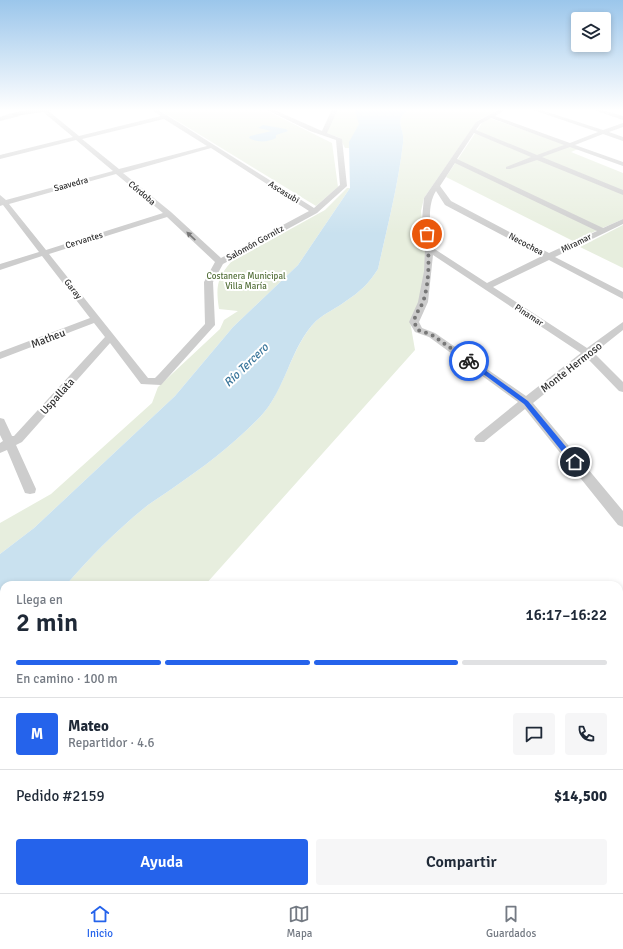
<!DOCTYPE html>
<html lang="es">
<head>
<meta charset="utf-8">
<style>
  :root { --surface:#fff; --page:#f6f6f7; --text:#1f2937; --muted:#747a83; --line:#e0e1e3; --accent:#2563eb }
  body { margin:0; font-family:Signika,sans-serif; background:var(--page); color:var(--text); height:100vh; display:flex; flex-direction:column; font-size:15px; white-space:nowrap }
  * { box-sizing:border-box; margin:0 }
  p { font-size:13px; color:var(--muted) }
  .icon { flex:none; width:22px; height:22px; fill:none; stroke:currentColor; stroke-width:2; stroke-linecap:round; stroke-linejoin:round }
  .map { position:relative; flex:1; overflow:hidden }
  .details { position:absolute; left:0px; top:581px; width:623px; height:312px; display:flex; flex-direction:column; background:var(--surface); border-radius:12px 12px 0 0; box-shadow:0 2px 6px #0003 }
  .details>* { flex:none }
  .fabs { position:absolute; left:571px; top:12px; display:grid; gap:8px }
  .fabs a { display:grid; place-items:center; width:40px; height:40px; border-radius:4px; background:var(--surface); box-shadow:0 2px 6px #0003; font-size:20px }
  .pin { position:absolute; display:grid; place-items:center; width:34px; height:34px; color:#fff; margin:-17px; border:2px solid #fff; border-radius:50%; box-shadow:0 1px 4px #0007 }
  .courier { position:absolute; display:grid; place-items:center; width:40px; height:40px; margin:-20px; border:3px solid #2563eb; border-radius:50%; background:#fff; color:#222; box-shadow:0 1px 5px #0007 }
  .overview em { font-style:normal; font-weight:600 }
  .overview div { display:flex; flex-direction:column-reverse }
  .overview { display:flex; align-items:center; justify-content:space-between; height:68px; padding:0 16px }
  h1 { font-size:26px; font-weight:600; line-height:30px }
  .bar { display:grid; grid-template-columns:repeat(4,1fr); gap:6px 4px; align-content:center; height:48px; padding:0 16px }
  .bar i { height:5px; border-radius:3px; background:var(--line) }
  .bar .selected { background:var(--accent) }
  .bar p { grid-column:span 4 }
  .line { display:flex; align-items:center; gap:10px; padding:0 16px; border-top:1px solid var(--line) }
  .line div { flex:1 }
  .round { display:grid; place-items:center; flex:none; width:42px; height:42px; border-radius:4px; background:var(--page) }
  .primary-button { display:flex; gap:8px; margin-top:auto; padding:8px 16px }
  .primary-button a { flex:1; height:46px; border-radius:4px; background:var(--accent); color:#fff; font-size:16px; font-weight:600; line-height:46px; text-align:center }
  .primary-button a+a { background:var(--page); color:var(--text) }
  .tabs { display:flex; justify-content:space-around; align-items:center; height:56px; border-top:1px solid var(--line); background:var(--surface); font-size:11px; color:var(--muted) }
  .tabs a { display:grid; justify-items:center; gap:2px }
  .tabs .selected { color:var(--accent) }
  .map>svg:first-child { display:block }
  .green { fill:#e7eede }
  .water { fill:#c9e1ef }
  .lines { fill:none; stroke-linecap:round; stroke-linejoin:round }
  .minor { fill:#cdcdcd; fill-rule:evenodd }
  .secondary { fill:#bababa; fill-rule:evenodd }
  .oneway { fill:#777 }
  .route { fill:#2563eb }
  .done { stroke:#787878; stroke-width:4; stroke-dasharray:0 7.2 }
  .labels { text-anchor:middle; stroke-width:4; stroke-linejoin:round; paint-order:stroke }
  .far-street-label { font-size:9px; fill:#303030; stroke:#fff }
  .far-park-label { font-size:9px; fill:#54703a; stroke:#fff }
  .street-label { font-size:11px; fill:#303030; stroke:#fff }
  .water-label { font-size:12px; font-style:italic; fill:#387499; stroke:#fff }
</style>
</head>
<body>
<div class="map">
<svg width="623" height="893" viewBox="0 0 623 893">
  <rect width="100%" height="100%" fill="#fff"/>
  <g class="green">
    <path d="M158,109H263L332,143L338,187L316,206Z"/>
    <path d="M338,109H354C355,114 360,119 359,125C358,134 349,136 349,148H345L340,138L327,133V128Z"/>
    <path d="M410,109H499L477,121L424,198L421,211L426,253L421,302L410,321L415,350L205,585H66C91,556 118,529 148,505C156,499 165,494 173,488C204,467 234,444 260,417C285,391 291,346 316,321C325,313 337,308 346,301C360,292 369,283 378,269C387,228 398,186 403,143C405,127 392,120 410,109Z"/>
    <path d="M489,118L578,149L571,152L623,173V219L573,241L446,177L482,123Z"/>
    <path d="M347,188H350L298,265L233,327L175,396L34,528L0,554V523L51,494L152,403L158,387L220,329L224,320L238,311L219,309C216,288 216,279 231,262L325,210Z"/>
    <path d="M623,225V268L580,247Z"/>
    <path d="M4,660V760L0,763V665Z"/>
  </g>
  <g class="water">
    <path d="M354,109H410C392,120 405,127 403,143C398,186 387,228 378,269C369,283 360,292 346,301C337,308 325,313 316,321C290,347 286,390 260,417C234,444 204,467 173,488C165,494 156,499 148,505C118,529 91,556 66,585H4V660L0,665V554L34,528L175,396L233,327L298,265L350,188L349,142L359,124Z"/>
    <path d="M263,125L286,129L288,131L276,135V138C268,142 257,143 249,138L250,136L272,131L258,128Z"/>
  </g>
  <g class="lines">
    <g class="minor">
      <path d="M42,109H46L79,136L161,116L150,109H157L314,208L340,185L336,140L310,131L265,109H272L322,131L332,109H338L327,133L342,139L347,186L317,213L223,264L213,282L215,325L161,385L141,384L110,343L22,442L16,445L36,489L35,493L30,494L25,493L7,450L0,453V443L3,441L0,435V418L4,419L12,436H14L105,337L94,323L0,359V352L90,318L42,256L0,270V264L39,252L3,205L0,206V195L6,200L113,171L76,140L0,159V155L73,137L42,111ZM164,119L207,146L119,169L82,139ZM211,148L309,211L221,258L171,212L123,173ZM116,174L163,213L46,250L9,204ZM167,217L215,262L204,282L205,324L159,374L155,378H148L49,254Z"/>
      <path d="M500,109H507L495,116L570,143L598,132L530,109H538L603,130L623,123V127L609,132L623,137V141L603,134L575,145L623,162V166L570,147L542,157L623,190V195L537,160L510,169H506V167L531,157L474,133L457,159L603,228L623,219V224L555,257L623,292V299L549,260L493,287L587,348L623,322V330L594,353L623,382V392L619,391L588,359L533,403L623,511V527L618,525L525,409L484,442H476L474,439L476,436L518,402L429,337L415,332L409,322L418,302L424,271L425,249L422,219L424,198L476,122ZM491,118L564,145L537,155L476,130L480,124ZM455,163L597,231L549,253L451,201L440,186ZM436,191L445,205L542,256L487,283L433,248C431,229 426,207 436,191ZM433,255L581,353L526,396L435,333L422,328L419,322L428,302Z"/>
      <path d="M591,109H599L623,116V120Z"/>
      <path d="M11,113L20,116L0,121V117Z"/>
      <rect x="619" y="719" width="4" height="18"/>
      <rect x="619" y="750" width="4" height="18"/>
      <path d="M4,771V789L0,790V772Z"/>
      <path d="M4,869V889H11L10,893H0V870Z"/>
      <path d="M466,889H486L487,893H467Z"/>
      <path d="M501,889H521L522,893H502Z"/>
    </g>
    <path class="secondary" d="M34,109H54L50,111L15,116L11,114L15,112Z"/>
  </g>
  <defs><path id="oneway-solid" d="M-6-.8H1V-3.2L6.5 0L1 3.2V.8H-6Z"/></defs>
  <use class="oneway" href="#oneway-solid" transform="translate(191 236) rotate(-137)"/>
  <linearGradient id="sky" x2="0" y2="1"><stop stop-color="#9bc6eb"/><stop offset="0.47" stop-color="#fff"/><stop offset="1" stop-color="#fff" stop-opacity="0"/></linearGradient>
  <rect width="623" height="234" fill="url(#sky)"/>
  <path class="route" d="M467,360H471L528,401L577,460V464H572L524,404L467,362Z"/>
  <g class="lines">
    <path class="done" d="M427,234C429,255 430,281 423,302C420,309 415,314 414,322L418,330L432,335L469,361"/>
  </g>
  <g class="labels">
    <g class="far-street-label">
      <text transform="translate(71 184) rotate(-15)" y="3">Saavedra</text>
      <text transform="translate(284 192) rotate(32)" y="3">Ascasubi</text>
      <text transform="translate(142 193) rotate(40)" y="3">Córdoba</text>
      <text transform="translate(84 240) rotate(-17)" y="3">Cervantes</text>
      <text transform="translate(255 243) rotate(-29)" y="3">Salomón Gornitz</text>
      <text transform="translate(576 243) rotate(-26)" y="3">Miramar</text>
      <text transform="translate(526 244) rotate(28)" y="3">Necochea</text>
      <text transform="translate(73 289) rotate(52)" y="3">Garay</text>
      <text transform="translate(529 315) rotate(33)" y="3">Pinamar</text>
    </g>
    <g class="far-park-label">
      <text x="246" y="279">Costanera Municipal<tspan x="246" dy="10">Villa María</tspan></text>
    </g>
    <g class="street-label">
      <text transform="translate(48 338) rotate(-21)" y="4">Matheu</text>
      <text transform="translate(571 367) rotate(-38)" y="4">Monte Hermoso</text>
      <text transform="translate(57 396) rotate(-48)" y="4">Uspallata</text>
    </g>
    <g class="water-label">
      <text transform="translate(246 365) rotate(-44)" y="4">Río Tercero</text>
    </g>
  </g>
</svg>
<div class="fabs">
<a><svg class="icon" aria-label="layers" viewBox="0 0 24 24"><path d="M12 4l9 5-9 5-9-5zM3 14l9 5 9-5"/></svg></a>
</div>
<div class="pin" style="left:427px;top:234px;background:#ea580c"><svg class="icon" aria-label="bag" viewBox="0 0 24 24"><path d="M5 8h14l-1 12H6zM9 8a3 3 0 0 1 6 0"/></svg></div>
<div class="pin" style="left:575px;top:462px;background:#1f2937"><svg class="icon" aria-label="home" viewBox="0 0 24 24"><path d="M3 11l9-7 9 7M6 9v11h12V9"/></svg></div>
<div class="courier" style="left:469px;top:361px"><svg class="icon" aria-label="bike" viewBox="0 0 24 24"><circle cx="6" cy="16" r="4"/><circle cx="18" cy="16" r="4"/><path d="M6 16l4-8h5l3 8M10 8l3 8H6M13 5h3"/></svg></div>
<section class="details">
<div class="overview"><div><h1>2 min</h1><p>Llega en</p></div><em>16:17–16:22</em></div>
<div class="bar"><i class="selected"></i><i class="selected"></i><i class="selected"></i><i></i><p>En camino · 100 m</p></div>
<div class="line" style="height:72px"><b class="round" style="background:var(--accent);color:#fff">M</b><div><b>Mateo</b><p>Repartidor · 4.6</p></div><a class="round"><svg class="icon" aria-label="chat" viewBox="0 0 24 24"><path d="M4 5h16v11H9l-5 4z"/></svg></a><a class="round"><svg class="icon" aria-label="phone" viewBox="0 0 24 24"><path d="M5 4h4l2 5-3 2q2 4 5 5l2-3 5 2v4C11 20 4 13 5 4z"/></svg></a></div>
<div class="line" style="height:52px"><div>Pedido #2159</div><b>$14,500</b></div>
<div class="primary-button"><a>Ayuda</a><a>Compartir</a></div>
</section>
</div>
<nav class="tabs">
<a class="selected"><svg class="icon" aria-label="home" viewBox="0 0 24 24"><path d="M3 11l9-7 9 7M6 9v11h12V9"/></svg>Inicio</a>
<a><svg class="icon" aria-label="map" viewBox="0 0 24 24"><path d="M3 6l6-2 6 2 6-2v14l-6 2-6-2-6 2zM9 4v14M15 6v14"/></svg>Mapa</a>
<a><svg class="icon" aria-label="saved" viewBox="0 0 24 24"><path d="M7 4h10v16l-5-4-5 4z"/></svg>Guardados</a>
</nav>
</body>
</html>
